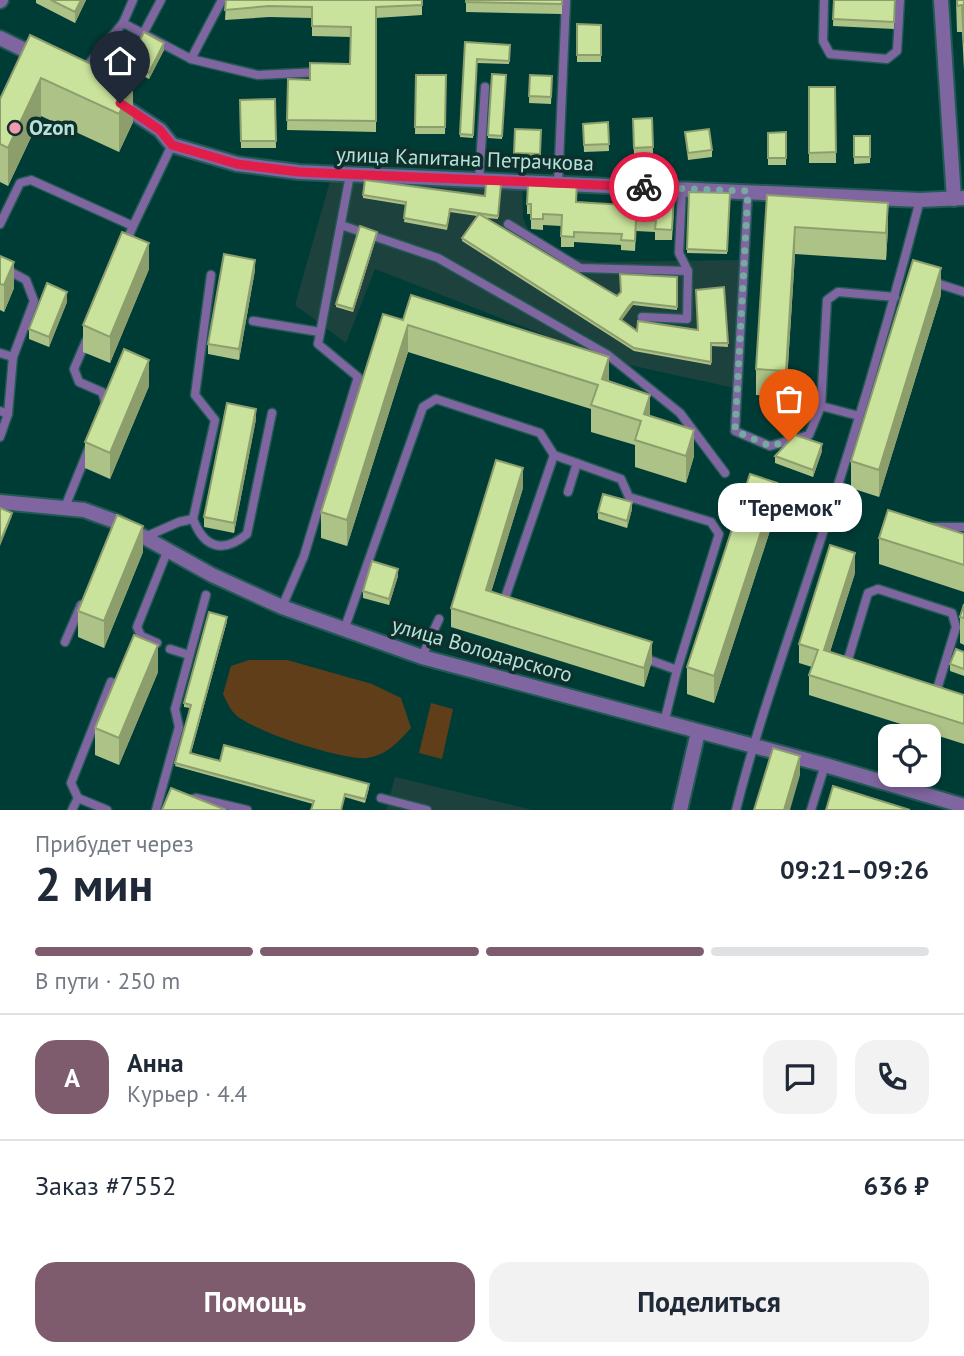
<!DOCTYPE html>
<html lang="ru">
<head>
<meta charset="utf-8">
<style>
  :root { --surface:#fff; --page:#f2f2f3; --text:#1f2937; --muted:#747a83; --line:#e0e1e3; --accent:#7e5c6d }
  body { margin:0; font-family:"PT Sans",sans-serif; background:var(--page); color:var(--text); height:100vh; display:flex; flex-direction:column; font-size:26px; white-space:nowrap }
  * { box-sizing:border-box; margin:0 }
  p { font-size:23px; color:var(--muted) }
  .icon { flex:none; width:38px; height:38px; fill:none; stroke:currentColor; stroke-width:2; stroke-linecap:round; stroke-linejoin:round }
  .map { position:relative; height:810px; overflow:hidden }
  .sheet { display:flex; flex-direction:column; background:var(--surface); flex:1 }
  .sheet>* { flex:none }
  .tools { position:absolute; left:878px; top:724px; display:grid; gap:14px }
  .tools a { display:grid; place-items:center; width:63px; height:63px; border-radius:14px; background:var(--surface); box-shadow:0 4px 10px #0003; font-size:35px }
  .pin { position:absolute; display:grid; place-items:center; width:60px; height:60px; color:#fff; margin:-72px -30px; border-radius:50% 50% 50% 0; rotate:-45deg; box-shadow:0 0 7px #0007 }
  .pin .icon { rotate:45deg }
  .courier { position:absolute; display:grid; place-items:center; width:70px; height:70px; margin:-35px; border:5px solid #e11d48; border-radius:50%; background:#fff; color:#222; box-shadow:0 2px 9px #0007 }
  .bubble { position:absolute; height:49px; border-radius:21px; background:var(--surface); box-shadow:0 4px 10px #0003; font-size:23px; font-weight:600; line-height:49px; text-align:center }
  .summary em { font-style:normal; font-weight:600 }
  .summary div { display:flex; flex-direction:column-reverse }
  .summary { display:flex; align-items:center; justify-content:space-between; height:119px; padding:0 35px }
  h1 { font-size:46px; font-weight:600; line-height:52px }
  .bar { display:grid; grid-template-columns:repeat(4,1fr); gap:10px 7px; align-content:center; height:84px; padding:0 35px }
  .bar i { height:9px; border-radius:5px; background:var(--line) }
  .bar .selected { background:var(--accent) }
  .bar p { grid-column:span 4 }
  .line { display:flex; align-items:center; gap:18px; padding:0 35px; border-top:2px solid var(--line) }
  .line div { flex:1 }
  .round { display:grid; place-items:center; flex:none; width:74px; height:74px; border-radius:21px; background:var(--page) }
  .button { display:flex; gap:14px; margin-top:auto; padding:14px 35px }
  .button a { flex:1; height:80px; border-radius:21px; background:var(--accent); color:#fff; font-size:28px; font-weight:600; line-height:80px; text-align:center }
  .button a+a { background:var(--page); color:var(--text) }
  .map>svg:first-child { display:block }
  .built { fill:#1d413c }
  .green { fill:#603e1a }
  .lines { fill:none; stroke-linecap:round; stroke-linejoin:round }
  .service-casing { stroke:#215a54; stroke-width:11 }
  .minor-casing { stroke:#215a54; stroke-width:18 }
  .tertiary-casing { stroke:#215a54; stroke-width:18 }
  .service { stroke:#8066a0; stroke-width:8 }
  .minor { stroke:#8066a0; stroke-width:14 }
  .tertiary { stroke:#8066a0; stroke-width:14 }
  .wall { fill:#adc286 }
  .shaded-wall { fill:#8d9e6d }
  .building { fill:#c9e29c; stroke:#8d9e6d; stroke-width:2 }
  .done { stroke:#76a9a2; stroke-width:7; stroke-dasharray:0 12.6 }
  .route { stroke:#e11d48; stroke-width:9 }
  .poi-dot { fill:#f29aaf; stroke:#0f2f2b; stroke-width:2.5 }
  .labels { text-anchor:middle; stroke-width:7; stroke-linejoin:round; paint-order:stroke }
  .poi-label { font-size:21px; font-weight:bold; fill:#b5e3dc; stroke:#0f2f2b; text-anchor:start }
  .street-label { font-size:21px; fill:#b5e3dc; stroke:#0f2f2b }
</style>
</head>
<body>
<div class="map">
<svg width="964" height="810" viewBox="0 0 964 810">
  <rect width="100%" height="100%" fill="#003c36"/>
  <g class="built">
    <path d="M334,167L522,180L523,218L531,236L564,257L599,262L743,260L739,389L611,361L375,269L346,343L295,305Z"/>
    <path d="M395,777L533,810H386Z"/>
  </g>
  <g class="green">
    <path d="M249,660H287L372,684L401,698L411,728C398,742 387,755 367,758C344,761 248,730 234,713C229,708 226,700 223,694L231,666Z"/>
    <path d="M431,703L453,709L442,759L419,753Z"/>
  </g>
  <g class="lines">
    <g class="service-casing">
      <g id="service">
        <path d="M824,0L823,41L830,54L887,59L897,51L900,0"/>
        <path d="M123,23L133,0"/>
        <path d="M143,34L161,0"/>
        <path d="M191,59L222,0"/>
        <path d="M83,71L123,23L191,59L258,75L320,72"/>
        <path d="M479,180L485,87"/>
        <path d="M558,184L566,0"/>
        <path d="M748,191L735,431L770,446L809,435L821,406L827,300L838,292L895,297"/>
        <path d="M0,224L20,183L31,180L133,226L172,145"/>
        <path d="M508,224L580,268L688,271"/>
        <path d="M341,225L438,258L608,355L680,413L725,473"/>
        <path d="M125,245L133,226"/>
        <path d="M0,266L26,280L34,301L13,357L0,353"/>
        <path d="M933,282L964,292"/>
        <path d="M642,317L687,319L688,271L679,253L682,189"/>
        <path d="M253,321L320,332"/>
        <path d="M86,341L74,369L79,382L102,392L106,404L105,407"/>
        <path d="M821,406L859,416"/>
        <path d="M0,411L8,414L0,437"/>
        <path d="M8,414L13,357"/>
        <path d="M554,455L621,479L629,497L711,522L719,534L677,670"/>
        <path d="M768,485L832,506"/>
        <path d="M568,492L577,463"/>
        <path d="M65,507L89,448"/>
        <path d="M193,519C204,548 223,554 247,534L272,413"/>
        <path d="M931,527H964"/>
        <path d="M145,537L179,522L193,519L215,420L195,395L211,275"/>
        <path d="M282,607L304,556L358,377L318,344L350,175"/>
        <path d="M344,630L423,407L436,399L540,433L554,455L504,601L507,606"/>
        <path d="M65,642L81,605"/>
        <path d="M157,643L141,636L137,627L167,552"/>
        <path d="M170,649L189,655"/>
        <path d="M422,657L439,619"/>
        <path d="M644,658L677,670L664,723"/>
        <path d="M849,667L847,663L868,593L878,589L952,613L956,627L935,696"/>
        <path d="M78,798L107,810"/>
        <path d="M381,798L427,810"/>
        <path d="M186,801L196,798L247,810"/>
        <path d="M72,810L78,798L71,783L111,682"/>
        <path d="M156,810L179,727L175,709L206,595"/>
        <path d="M736,810C760,714 795,621 825,526C860,418 892,309 920,200"/>
        <path d="M811,810L825,765"/>
      </g>
    </g>
    <g class="minor-casing">
      <g id="minor">
        <path d="M941,0L954,199"/>
        <path d="M0,38L39,57"/>
        <path d="M120,104L160,130L172,145L237,164L299,172L920,200L964,198"/>
        <path d="M0,502L84,510L117,522L212,575L282,607L422,657L825,765L964,806"/>
        <path d="M680,810L698,732"/>
      </g>
    </g>
    <g class="tertiary-casing">
      <path id="tertiary" d="M0,1L1,0"/>
    </g>
    <use href="#service" class="service"/>
    <use href="#minor" class="minor"/>
    <use href="#tertiary" class="tertiary"/>
  </g>
  <g class="wall">
    <path d="M36,0H86L75,23L36,3Z"/>
    <path d="M226,0H422V15L376,18V132L287,130L288,79L310,80L350,64L351,37L312,36V18L269,17L225,20Z"/>
    <path d="M466,0H562V14L466,12Z"/>
    <path d="M834,0H895L894,29L833,26Z"/>
    <path d="M956,0H964V70L962,32H957Z"/>
    <path d="M577,24L601,25V62H577Z"/>
    <path d="M30,35L133,122L119,152L41,116L8,186L0,182V99Z"/>
    <path d="M465,42L510,45L509,64L477,63L473,138L460,137Z"/>
    <path d="M164,50L149,79L129,69V62Z"/>
    <path d="M492,74L506,75L502,139L488,138Z"/>
    <path d="M416,75H446L445,134H415Z"/>
    <path d="M530,75L552,76L551,104L529,103Z"/>
    <path d="M809,87H835L836,163H809Z"/>
    <path d="M275,99L276,148H241L240,100Z"/>
    <path d="M652,118L653,154L634,155L633,119Z"/>
    <path d="M608,122L609,151L584,152L583,124Z"/>
    <path d="M515,129L541,130L540,161L514,160Z"/>
    <path d="M685,132L712,150V157L688,160Z"/>
    <path d="M786,132V165H768V133Z"/>
    <path d="M854,136H870V163L854,164Z"/>
    <path d="M501,184L498,219L486,218L617,296L677,277V310L633,305L621,320L637,331L698,330L724,287L728,347L711,346V365L634,351L462,241V238L477,216L450,212L447,230L404,222L406,205L363,198V195L485,196Z"/>
    <path d="M561,187L577,202L625,205L643,193L674,205L672,240H655V232L636,231L635,251L621,250V245L574,242V247H561V226L543,225V230L531,229V214H527V204Z"/>
    <path d="M689,192L730,193L727,254L687,253Z"/>
    <path d="M767,195L888,229L886,260L795,254L786,397L756,395V369Z"/>
    <path d="M377,235L353,312L336,307V304Z"/>
    <path d="M0,256L14,288L4,312L0,310Z"/>
    <path d="M149,269L110,363L83,352V325Z"/>
    <path d="M255,270L239,360L208,354V344Z"/>
    <path d="M941,295L879,497L851,488V461Z"/>
    <path d="M67,302L49,347L29,339V329Z"/>
    <path d="M383,314L609,382L650,416L694,456L686,483L635,467V445L591,432V409L408,352L347,546L321,538V512Z"/>
    <path d="M149,386L110,479L85,468V442Z"/>
    <path d="M256,419L234,533L204,527V517Z"/>
    <path d="M822,451L813,477L775,463V456Z"/>
    <path d="M523,488L491,592L652,661L644,687L451,627V608Z"/>
    <path d="M632,509L627,528L598,519V512Z"/>
    <path d="M777,509L714,703L687,694V667Z"/>
    <path d="M964,534V592L879,564V538Z"/>
    <path d="M143,552L104,648L78,637V611Z"/>
    <path d="M855,573L830,652L964,695V744L809,695V675L812,667L799,663V644Z"/>
    <path d="M398,576L389,605L363,598V591Z"/>
    <path d="M964,604V645L960,643V617Z"/>
    <path d="M227,621L191,753L220,761L369,788L365,803L345,797L313,804L175,766L190,708L184,707V703Z"/>
    <path d="M964,652V676L950,671V664Z"/>
    <path d="M158,672L119,765L95,755V728Z"/>
  </g>
  <g class="shaded-wall">
    <path d="M81,0H86L75,23V12Z"/>
    <path d="M164,43V50L149,79V73Z"/>
    <path d="M41,78V116L8,186V148Z"/>
    <path d="M133,84V122L119,152V114Z"/>
    <path d="M888,203V229L886,260V233Z"/>
    <path d="M795,227V254L786,397V371Z"/>
    <path d="M377,232V235L353,312V309Z"/>
    <path d="M149,243V269L110,363V337Z"/>
    <path d="M255,260V270L239,360V349Z"/>
    <path d="M14,262V288L4,312V285Z"/>
    <path d="M941,268V295L879,497V470Z"/>
    <path d="M67,292V302L49,347V337Z"/>
    <path d="M633,302V305L620,323V319Z"/>
    <path d="M408,325V352L347,546V520Z"/>
    <path d="M609,357V383L602,379Z"/>
    <path d="M149,360V386L110,479V453Z"/>
    <path d="M650,395V421L644,414Z"/>
    <path d="M256,409V419L234,533V523Z"/>
    <path d="M694,430V456L686,483V456Z"/>
    <path d="M822,444V451L813,477V470Z"/>
    <path d="M523,468V488L486,609V590Z"/>
    <path d="M777,483V509L714,703V676Z"/>
    <path d="M632,502V509L627,528V521Z"/>
    <path d="M12,513V516L0,546V542Z"/>
    <path d="M143,526V552L104,648V621Z"/>
    <path d="M855,553V573L824,670V650Z"/>
    <path d="M398,569V576L389,605V599Z"/>
    <path d="M227,617V621L190,756V753Z"/>
    <path d="M652,642V661L644,687V668Z"/>
    <path d="M158,645V672L119,765V738Z"/>
    <path d="M800,756V775L790,810H784Z"/>
  </g>
  <g class="building">
    <path d="M51,0H81L75,12Z"/>
    <path d="M226,0H422V5L376,7V121L287,120L288,79L310,80V63L350,64L351,27L312,26V7L269,6L225,10Z"/>
    <path d="M466,0H562V4L466,2Z"/>
    <path d="M834,0H895L894,22L833,19Z"/>
    <path d="M957,0H964V43L962,5L957,6Z"/>
    <path d="M577,24L601,25V55H577Z"/>
    <path d="M144,32L164,43L149,73L129,62Z"/>
    <path d="M30,35L133,84L119,114L41,78L8,148L0,144V99Z"/>
    <path d="M465,42L510,45L509,61L477,59L473,135L460,134Z"/>
    <path d="M492,74L506,75L502,136L488,135Z"/>
    <path d="M416,75H446L445,127H415Z"/>
    <path d="M530,75L552,76L551,97L529,96Z"/>
    <path d="M809,87H835L836,152L809,153Z"/>
    <path d="M275,99L276,141H241L240,100Z"/>
    <path d="M652,118L653,147L634,148L633,119Z"/>
    <path d="M608,122L609,144L584,145L583,124Z"/>
    <path d="M515,129L541,130L540,154L514,153Z"/>
    <path d="M709,129L712,150L688,153L685,132Z"/>
    <path d="M786,132V158H768V133Z"/>
    <rect x="854" y="136" width="16" height="21"/>
    <path d="M365,180L485,196L486,184H501L498,216L450,209L447,226L404,218L406,202L363,195Z"/>
    <path d="M561,180L577,181L576,202L625,205L626,186L643,187L642,193L674,195L672,230L655,229L656,221L636,220L635,241L621,240L622,234L574,232V237L561,236L562,215L543,214V219H531V204H527L528,185L561,187Z"/>
    <path d="M689,192L730,193L727,251L687,249Z"/>
    <path d="M767,195L888,203L886,233L795,227L786,371L756,369Z"/>
    <path d="M479,214L617,296L621,292L620,274L677,277V307L633,302L629,306L620,319L637,331L638,321L698,330L696,290L724,287L728,343H711V362L634,348L462,238Z"/>
    <path d="M360,226L377,232L353,309L336,304Z"/>
    <path d="M122,232L149,243L110,337L83,325Z"/>
    <path d="M224,254L255,260L239,349L208,344Z"/>
    <path d="M0,256L14,262L4,285L0,284Z"/>
    <path d="M913,260L941,268L879,470L851,461Z"/>
    <path d="M47,283L67,292L49,337L29,329Z"/>
    <path d="M411,295L609,357L602,379L650,395L644,414L694,430L686,456L635,440L641,421L591,405L598,385L408,325L347,520L321,512L383,314L403,320Z"/>
    <path d="M124,349L149,360L110,453L85,442Z"/>
    <path d="M227,403L256,409L234,523L204,517Z"/>
    <path d="M795,435L822,444L813,470L775,456Z"/>
    <path d="M496,460L523,468L486,590L652,642L644,668L451,608Z"/>
    <path d="M750,474L777,483L714,676L687,667Z"/>
    <path d="M603,494L632,502L627,521L598,512Z"/>
    <path d="M0,508L12,513L0,542Z"/>
    <path d="M888,510L964,534V565L879,538Z"/>
    <path d="M117,515L143,526L104,621L78,611Z"/>
    <path d="M830,545L855,553L824,650L964,695V724L809,675L818,650L799,644Z"/>
    <path d="M372,561L398,569L389,599L363,591Z"/>
    <path d="M964,604V618L960,617Z"/>
    <path d="M209,612L227,617L190,753L220,761L224,745L369,784L365,799L345,794L341,810H311L314,801L175,763L191,705L184,703Z"/>
    <path d="M134,635L158,645L119,738L95,728Z"/>
    <path d="M956,649L964,652V669L950,664Z"/>
    <path d="M773,748L800,756L784,810H754Z"/>
    <path d="M833,786L910,810H826Z"/>
    <path d="M171,788L226,810H162Z"/>
  </g>
  <g class="lines">
    <path class="done" d="M644,187L748,191L735,431L770,446L789,441"/>
    <path class="route" d="M120,103L160,130L172,145L237,164L299,172L644,187"/>
  </g>
  <circle class="poi-dot" cx="15" cy="128" r="7"/>
  <g class="labels">
    <g class="poi-label">
      <text x="29" y="135">Ozon</text>
    </g>
    <g class="street-label">
      <text transform="translate(465 159) rotate(2)" y="7">улица Капитана Петрачкова</text>
      <text transform="translate(482 650) rotate(16)" y="7">улица Володарского</text>
    </g>
  </g>
</svg>
<div class="tools">
<a><svg class="icon" aria-label="locate" viewBox="0 0 24 24"><circle cx="12" cy="12" r="6"/><path d="M12 2v4M12 18v4M2 12h4M18 12h4"/></svg></a>
</div>
<div class="pin" style="left:789px;top:441px;background:#ea580c"><svg class="icon" aria-label="bag" viewBox="0 0 24 24"><path d="M5 8h14l-1 12H6zM9 8a3 3 0 0 1 6 0"/></svg></div>
<div class="pin" style="left:120px;top:103px;background:#1f2937"><svg class="icon" aria-label="home" viewBox="0 0 24 24"><path d="M3 11l9-7 9 7M6 9v11h12V9"/></svg></div>
<div class="courier" style="left:644px;top:187px"><svg class="icon" aria-label="bike" viewBox="0 0 24 24"><circle cx="6" cy="16" r="4"/><circle cx="18" cy="16" r="4"/><path d="M6 16l4-8h5l3 8M10 8l3 8H6M13 5h3"/></svg></div>
<div class="bubble" style="left:718px;top:483px;width:144px">&quot;Теремок&quot;</div>
</div>
<section class="sheet">
<div class="summary"><div><h1>2 мин</h1><p>Прибудет через</p></div><em>09:21–09:26</em></div>
<div class="bar"><i class="selected"></i><i class="selected"></i><i class="selected"></i><i></i><p>В пути · 250 m</p></div>
<div class="line" style="height:126px"><b class="round" style="background:var(--accent);color:#fff">А</b><div><b>Анна</b><p>Курьер · 4.4</p></div><a class="round"><svg class="icon" aria-label="chat" viewBox="0 0 24 24"><path d="M4 5h16v11H9l-5 4z"/></svg></a><a class="round"><svg class="icon" aria-label="phone" viewBox="0 0 24 24"><path d="M5 4h4l2 5-3 2q2 4 5 5l2-3 5 2v4C11 20 4 13 5 4z"/></svg></a></div>
<div class="line" style="height:91px"><div>Заказ #7552</div><b>636 ₽</b></div>
<div class="button"><a>Помощь</a><a>Поделиться</a></div>
</section>
</body>
</html>
